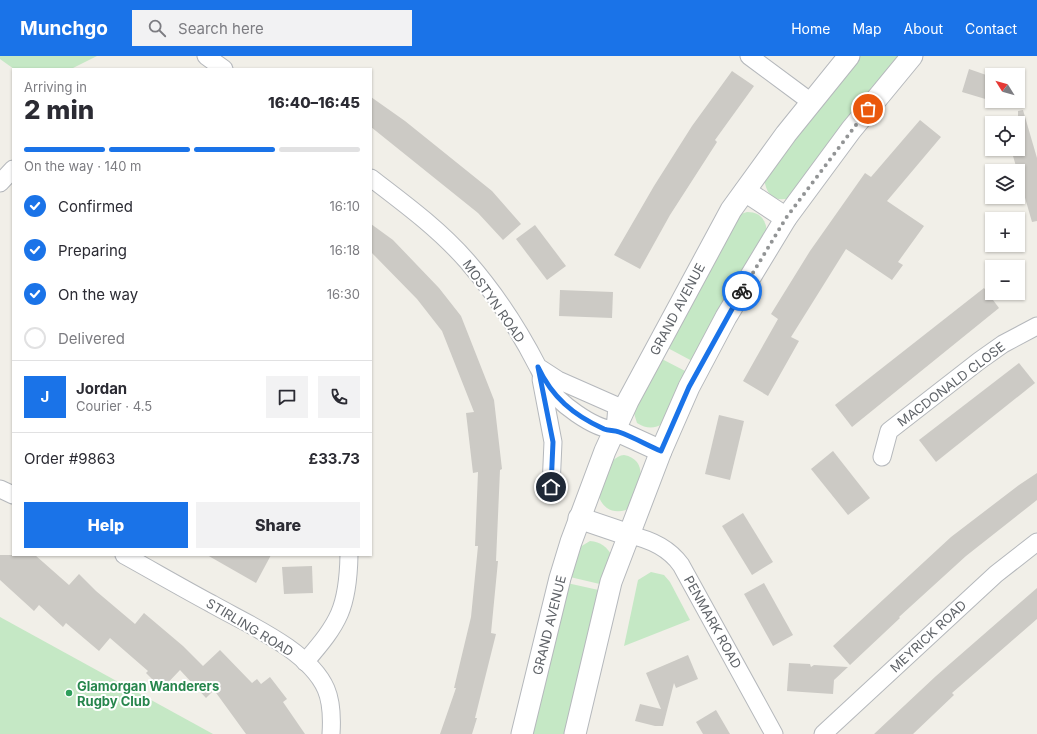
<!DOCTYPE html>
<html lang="en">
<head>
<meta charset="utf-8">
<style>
  :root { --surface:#fff; --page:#f2f2f3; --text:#2b2b33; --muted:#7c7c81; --line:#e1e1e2; --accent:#1a73e8 }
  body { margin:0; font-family:Inter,sans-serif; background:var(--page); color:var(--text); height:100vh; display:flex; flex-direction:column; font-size:15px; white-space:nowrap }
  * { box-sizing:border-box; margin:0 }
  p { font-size:13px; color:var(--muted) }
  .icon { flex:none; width:22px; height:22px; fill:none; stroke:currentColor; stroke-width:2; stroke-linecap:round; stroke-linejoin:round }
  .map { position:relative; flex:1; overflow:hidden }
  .details { position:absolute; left:12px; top:12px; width:360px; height:488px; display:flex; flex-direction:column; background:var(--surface); border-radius:0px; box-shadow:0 1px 3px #0004 }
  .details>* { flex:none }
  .needle { width:26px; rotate:307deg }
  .controls { position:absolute; left:985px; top:12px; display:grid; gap:8px }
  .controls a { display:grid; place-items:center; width:40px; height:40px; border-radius:0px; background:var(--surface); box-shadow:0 1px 3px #0004; font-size:20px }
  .pin { position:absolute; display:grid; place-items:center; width:34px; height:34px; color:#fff; margin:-17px; border:2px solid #fff; border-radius:50%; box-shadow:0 1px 4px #0007 }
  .courier { position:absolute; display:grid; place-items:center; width:40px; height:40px; margin:-20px; border:3px solid #1a73e8; border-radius:50%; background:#fff; color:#222; box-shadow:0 1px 5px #0007 }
  .summary em { font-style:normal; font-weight:800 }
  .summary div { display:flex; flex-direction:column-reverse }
  .summary { display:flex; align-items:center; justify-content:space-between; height:68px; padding:0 12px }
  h1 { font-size:26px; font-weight:800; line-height:30px }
  .bar { display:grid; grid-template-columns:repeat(4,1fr); gap:6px 4px; align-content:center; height:48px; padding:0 12px }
  .bar i { height:5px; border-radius:3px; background:var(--line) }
  .bar .on { background:var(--accent) }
  .bar p { grid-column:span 4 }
  .line { display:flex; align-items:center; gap:10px; padding:0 12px; border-top:1px solid var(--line) }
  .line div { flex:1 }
  .round { display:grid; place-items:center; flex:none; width:42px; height:42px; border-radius:0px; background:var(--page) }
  ol { padding:0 12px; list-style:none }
  li { display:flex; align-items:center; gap:12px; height:44px }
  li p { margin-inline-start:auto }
  li .icon { padding:4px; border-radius:50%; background:var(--accent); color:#fff; stroke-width:4 }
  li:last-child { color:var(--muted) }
  li i { width:22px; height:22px; border:2px solid var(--line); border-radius:50% }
  .button { display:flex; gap:8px; margin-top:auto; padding:8px 12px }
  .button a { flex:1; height:46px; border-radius:0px; background:var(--accent); color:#fff; font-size:16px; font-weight:800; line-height:46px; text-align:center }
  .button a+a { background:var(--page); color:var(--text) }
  header { display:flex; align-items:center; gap:24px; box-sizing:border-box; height:56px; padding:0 20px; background:var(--accent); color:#fff }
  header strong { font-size:19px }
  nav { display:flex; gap:22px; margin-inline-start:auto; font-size:14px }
  .search { width:280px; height:36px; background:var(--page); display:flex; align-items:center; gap:10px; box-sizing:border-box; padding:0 14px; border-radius:0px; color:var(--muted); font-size:15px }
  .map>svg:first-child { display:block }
  .green { fill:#c5e8c5 }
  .building { fill:#cccac5 }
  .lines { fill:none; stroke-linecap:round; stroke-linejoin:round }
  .minor-casing { stroke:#b5b8bc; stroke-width:19 }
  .tertiary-casing { stroke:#b5b8bc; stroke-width:23 }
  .minor { stroke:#fff; stroke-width:17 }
  .tertiary { stroke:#fff; stroke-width:21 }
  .done { stroke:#929495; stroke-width:4; stroke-dasharray:0 7.2 }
  .route { stroke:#1a73e8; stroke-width:5 }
  .leisure-dot { fill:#2e9e5b; stroke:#fff; stroke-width:1.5 }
  .labels { text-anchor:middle; stroke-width:4; stroke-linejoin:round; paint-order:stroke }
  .street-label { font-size:13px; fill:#5f6368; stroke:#fff }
  .leisure-label { font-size:13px; font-weight:bold; fill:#27864d; stroke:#fff; text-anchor:start }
</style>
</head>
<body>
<header>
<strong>Munchgo</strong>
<div class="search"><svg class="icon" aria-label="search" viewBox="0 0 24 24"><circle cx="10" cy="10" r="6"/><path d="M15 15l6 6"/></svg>Search here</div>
<nav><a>Home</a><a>Map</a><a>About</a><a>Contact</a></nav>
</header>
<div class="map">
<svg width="1037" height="678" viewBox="0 0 1037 678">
  <rect width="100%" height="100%" fill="#f1efe8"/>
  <g class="green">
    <path d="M0,0H97L71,13H14L0,3Z"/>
    <path d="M859,0H904L791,142C774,146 767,140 764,123Z"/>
    <path d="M747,156C761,156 767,165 767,179L694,306L664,290L741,158Z"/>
    <path d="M658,301L689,317L664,367C654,373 647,373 637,367L633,354Z"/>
    <path d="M624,399C652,404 639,439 626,454C612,458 602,452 598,438C604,424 607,401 624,399Z"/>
    <path d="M590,485C601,486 607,491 612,500L604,529L570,521L580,491Z"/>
    <path d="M651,516L664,519L670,526L690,564L624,590L638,524Z"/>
    <path d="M567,527L603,535L568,678H532Z"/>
    <path d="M0,561L213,678H0Z"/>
  </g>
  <g class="building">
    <path d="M969,13L992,21V45H1014L1012,51L962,36Z"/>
    <path d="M732,15L754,30L715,84L717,86L670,159L640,213L614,199L654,130L692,70Z"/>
    <path d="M371,41L405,65L492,135L521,168L503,184L478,157L371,71Z"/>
    <path d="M1023,54L1037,102V165L1032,166L1011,93H1018V55Z"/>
    <path d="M920,64L941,81L887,145L924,170L898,206L903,209L892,224L846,193L791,281L799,285L768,340L743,325L778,263L771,258L810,195L865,117L871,121Z"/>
    <path d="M371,168L393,184L439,232L461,260L494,344L502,413L500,414L496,505H498L491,577L496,578L475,662H477L472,678H440L456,632H454L471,561L478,490H475L478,416L473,417L466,357L474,356L442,275L417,243L371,196Z"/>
    <path d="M535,169L566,210L547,224L516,183Z"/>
    <path d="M984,232L999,252L852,371L835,349Z"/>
    <path d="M560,234L613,236L612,262L559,260Z"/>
    <path d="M1019,307L1035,327L936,406L919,384Z"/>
    <path d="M719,359L744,365L730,424L705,418Z"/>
    <path d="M833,395L870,442L848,459L811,413Z"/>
    <path d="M1037,417V444L966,500L899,561L900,562L850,609L833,590L951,481L1019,429Z"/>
    <path d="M743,457L773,506L752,519L722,470Z"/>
    <path d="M0,499H35L69,529L79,518L96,535L135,568L144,557L183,590L203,610L220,594L252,627L257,623L261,628L270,621L287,643L283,646L305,678H246L214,634L206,642L180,614L162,633L146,617L148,615L110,582L99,595L66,567L63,571L39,549L34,555L0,524Z"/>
    <path d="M207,499H271L256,527Z"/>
    <path d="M312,510L313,537L284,538L282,511Z"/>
    <path d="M764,527L793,579L773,590L744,538Z"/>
    <path d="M1037,532V563L952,637L954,639L913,678H874L936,620Z"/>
    <path d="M688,599L698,623L676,632L674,627L663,670H655L635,665L640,648L661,653L646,617Z"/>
    <path d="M789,607L810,608L811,611L814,609L848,611L834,624L833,638L787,635Z"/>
    <path d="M716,654L730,678H703L696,666Z"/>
  </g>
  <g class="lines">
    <g class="minor-casing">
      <g id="minor">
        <path d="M206,0L224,13"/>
        <path d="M749,0L811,46"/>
        <path d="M371,122C405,148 439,173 467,205C495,237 519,274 538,311C541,316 543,323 546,328C557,346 593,373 615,374L617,350L558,324L538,311"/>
        <path d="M0,127L13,113"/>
        <path d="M541,323L553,386L551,431"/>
        <path d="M882,401L889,375L979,305L1003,288L1037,270"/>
        <path d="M0,433L13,439"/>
        <path d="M629,479C649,483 669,492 681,509L774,678"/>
        <path d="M124,499C153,515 182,532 212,548C247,568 309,594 326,633C332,647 332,663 331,678"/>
        <path d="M305,606C339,567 348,552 349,499"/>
        <path d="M823,678L996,518L1037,486"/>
      </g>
    </g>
    <g class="tertiary-casing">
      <g id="tertiary">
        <path d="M745,135L786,162"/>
        <path d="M615,374L661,395"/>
        <path d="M579,462L629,479"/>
        <path d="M522,678L560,522L571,486L605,395L628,345L731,154L786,78L849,0"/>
        <path d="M575,678L611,526L661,395L689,331L726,261L786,162L851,74L912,0"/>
      </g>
    </g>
    <use href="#minor" class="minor"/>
    <use href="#tertiary" class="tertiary"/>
  </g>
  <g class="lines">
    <path class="done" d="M742,235L786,162L868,53"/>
    <path class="route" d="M551,431L553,386L538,311C552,341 573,359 604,373C609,375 614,374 619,376C633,381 647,389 661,395L689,331L742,235"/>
  </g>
  <circle class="leisure-dot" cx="69" cy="637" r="4"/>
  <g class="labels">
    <g class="street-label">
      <text transform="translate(494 245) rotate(55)" y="5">MOSTYN ROAD</text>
      <text transform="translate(677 253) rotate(-62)" y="5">GRAND AVENUE</text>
      <text transform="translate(951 328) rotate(-37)" y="5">MACDONALD CLOSE</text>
      <text transform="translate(713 566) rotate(61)" y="5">PENMARK ROAD</text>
      <text transform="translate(549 569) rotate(-76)" y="5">GRAND AVENUE</text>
      <text transform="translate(250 571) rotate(31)" y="5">STIRLING ROAD</text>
      <text transform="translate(928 580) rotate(-43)" y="5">MEYRICK ROAD</text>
    </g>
    <g class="leisure-label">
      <text x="77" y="635">Glamorgan Wanderers<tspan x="77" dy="15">Rugby Club</tspan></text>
    </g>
  </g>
</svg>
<div class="controls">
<a><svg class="needle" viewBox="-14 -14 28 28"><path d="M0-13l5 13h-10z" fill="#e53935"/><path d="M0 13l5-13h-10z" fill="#7c7c81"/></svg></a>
<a><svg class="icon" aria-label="locate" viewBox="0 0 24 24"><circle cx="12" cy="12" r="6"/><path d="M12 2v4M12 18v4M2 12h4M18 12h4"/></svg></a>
<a><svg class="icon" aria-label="layers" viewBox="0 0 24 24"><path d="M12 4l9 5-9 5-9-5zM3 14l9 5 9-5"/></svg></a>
<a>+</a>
<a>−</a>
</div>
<div class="pin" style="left:868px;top:53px;background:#ea580c"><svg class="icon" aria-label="bag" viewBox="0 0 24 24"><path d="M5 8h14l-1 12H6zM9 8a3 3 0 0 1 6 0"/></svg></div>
<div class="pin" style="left:551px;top:431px;background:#1f2937"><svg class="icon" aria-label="home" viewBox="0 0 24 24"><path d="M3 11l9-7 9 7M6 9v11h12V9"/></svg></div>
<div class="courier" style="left:742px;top:235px"><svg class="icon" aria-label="bike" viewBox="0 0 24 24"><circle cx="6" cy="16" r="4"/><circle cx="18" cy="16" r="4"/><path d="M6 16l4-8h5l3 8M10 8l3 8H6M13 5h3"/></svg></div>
<section class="details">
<div class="summary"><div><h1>2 min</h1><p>Arriving in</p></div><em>16:40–16:45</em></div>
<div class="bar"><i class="on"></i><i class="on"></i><i class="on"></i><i></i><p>On the way · 140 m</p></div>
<ol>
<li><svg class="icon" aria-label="check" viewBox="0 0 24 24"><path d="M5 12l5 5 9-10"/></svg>Confirmed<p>16:10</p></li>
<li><svg class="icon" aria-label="check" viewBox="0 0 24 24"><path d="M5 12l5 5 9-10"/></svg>Preparing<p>16:18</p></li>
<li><svg class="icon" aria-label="check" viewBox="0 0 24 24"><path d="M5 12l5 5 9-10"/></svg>On the way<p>16:30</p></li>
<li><i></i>Delivered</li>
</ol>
<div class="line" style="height:72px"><b class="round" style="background:var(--accent);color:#fff">J</b><div><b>Jordan</b><p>Courier · 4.5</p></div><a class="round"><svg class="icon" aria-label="chat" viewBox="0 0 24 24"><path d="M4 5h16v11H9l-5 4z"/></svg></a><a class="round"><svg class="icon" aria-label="phone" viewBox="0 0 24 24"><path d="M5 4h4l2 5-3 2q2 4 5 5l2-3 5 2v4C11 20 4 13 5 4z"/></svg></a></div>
<div class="line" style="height:52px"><div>Order #9863</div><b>£33.73</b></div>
<div class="button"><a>Help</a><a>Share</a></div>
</section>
</div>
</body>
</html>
